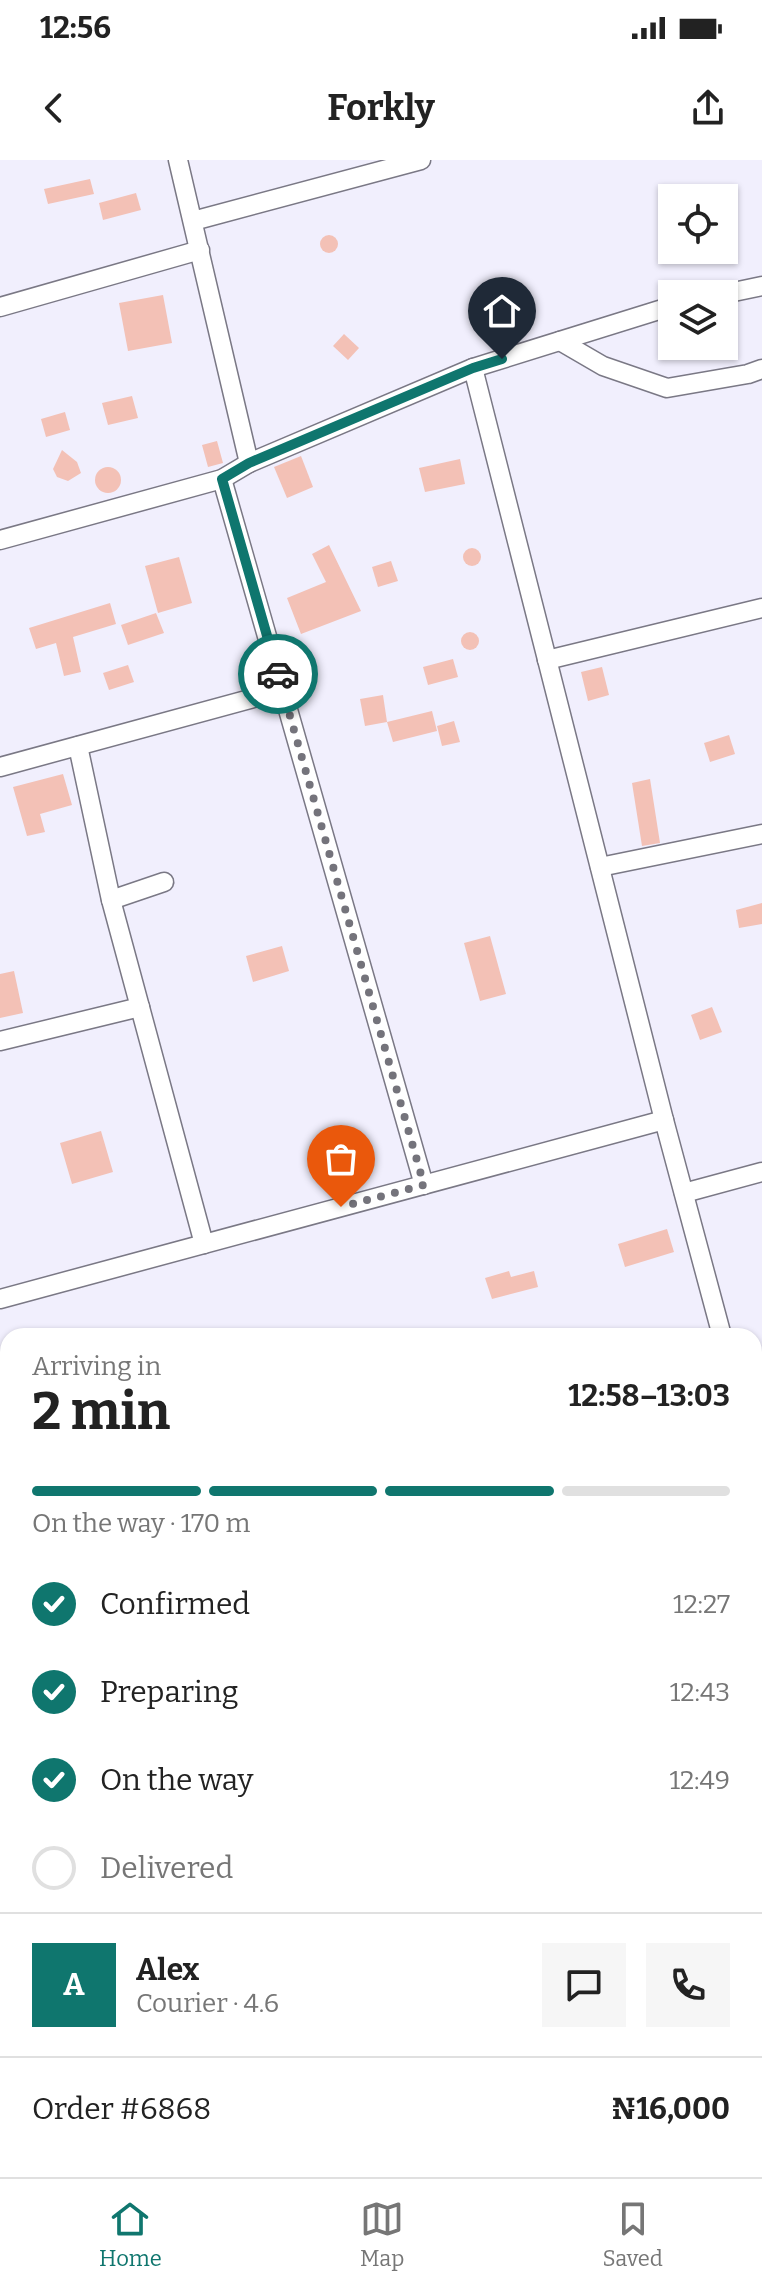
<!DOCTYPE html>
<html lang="en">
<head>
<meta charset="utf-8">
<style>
  :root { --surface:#fff; --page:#f6f6f6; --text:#222; --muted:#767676; --line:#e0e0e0; --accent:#0f766e }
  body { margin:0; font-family:Bitter,serif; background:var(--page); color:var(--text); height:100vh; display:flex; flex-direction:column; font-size:30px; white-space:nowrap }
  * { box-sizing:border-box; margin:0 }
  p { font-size:26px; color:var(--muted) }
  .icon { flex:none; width:44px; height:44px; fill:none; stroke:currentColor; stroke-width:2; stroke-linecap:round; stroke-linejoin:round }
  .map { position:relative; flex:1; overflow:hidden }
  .drawer { position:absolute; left:0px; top:1168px; width:762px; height:850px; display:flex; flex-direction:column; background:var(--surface); border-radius:24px 24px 0 0; box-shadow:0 2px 6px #0004 }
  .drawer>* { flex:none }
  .buttons { position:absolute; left:658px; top:24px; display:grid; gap:16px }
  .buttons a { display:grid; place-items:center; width:80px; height:80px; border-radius:0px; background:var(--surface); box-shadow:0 2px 6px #0004; font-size:40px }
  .pin { position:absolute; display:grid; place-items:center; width:68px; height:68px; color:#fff; margin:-82px -34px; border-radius:50% 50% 50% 0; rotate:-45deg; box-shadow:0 0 8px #0007 }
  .pin .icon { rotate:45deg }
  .courier { position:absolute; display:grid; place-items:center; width:80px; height:80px; margin:-40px; border:6px solid #0f766e; border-radius:50%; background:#fff; color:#222; box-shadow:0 2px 10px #0007 }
  .head em { font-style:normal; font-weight:700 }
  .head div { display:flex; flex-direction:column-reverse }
  .head { display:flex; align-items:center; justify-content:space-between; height:136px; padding:0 32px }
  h1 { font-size:52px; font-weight:700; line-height:60px }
  .bar { display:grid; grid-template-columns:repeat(4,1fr); gap:12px 8px; align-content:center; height:96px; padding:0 32px }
  .bar i { height:10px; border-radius:6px; background:var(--line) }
  .bar .current { background:var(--accent) }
  .bar p { grid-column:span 4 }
  .line { display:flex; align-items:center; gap:20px; padding:0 32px; border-top:2px solid var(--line) }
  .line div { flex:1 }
  .round { display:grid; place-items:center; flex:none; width:84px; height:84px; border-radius:0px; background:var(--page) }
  ol { padding:0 32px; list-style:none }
  li { display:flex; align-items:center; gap:24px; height:88px }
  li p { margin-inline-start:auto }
  li .icon { padding:8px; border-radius:50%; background:var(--accent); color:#fff; stroke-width:4 }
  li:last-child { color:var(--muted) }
  li i { width:44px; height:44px; border:4px solid var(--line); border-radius:50% }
  .status { display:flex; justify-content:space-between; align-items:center; height:56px; padding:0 40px; background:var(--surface); direction:ltr }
  .status svg { height:22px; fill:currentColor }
  header { display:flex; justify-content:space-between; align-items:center; height:104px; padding:0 32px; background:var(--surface); font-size:36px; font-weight:700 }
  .tabs { display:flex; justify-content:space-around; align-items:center; height:112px; border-top:2px solid var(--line); background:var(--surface); font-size:22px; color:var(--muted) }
  .tabs a { display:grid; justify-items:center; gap:4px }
  .tabs .current { color:var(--accent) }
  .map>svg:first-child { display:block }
  .building { fill:#f3c1b6 }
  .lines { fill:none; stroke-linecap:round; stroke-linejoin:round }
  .minor-casing { stroke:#7a7885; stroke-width:21 }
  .minor { stroke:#fff; stroke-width:18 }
  .done { stroke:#74737b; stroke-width:8; stroke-dasharray:0 14.4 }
  .route { stroke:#0f766e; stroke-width:10 }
</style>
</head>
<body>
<div class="status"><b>12:56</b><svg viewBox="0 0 49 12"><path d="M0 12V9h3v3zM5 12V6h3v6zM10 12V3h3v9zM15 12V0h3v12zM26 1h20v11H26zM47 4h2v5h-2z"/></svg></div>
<header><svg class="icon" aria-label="back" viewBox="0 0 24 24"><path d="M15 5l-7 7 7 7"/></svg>Forkly<svg class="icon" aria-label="share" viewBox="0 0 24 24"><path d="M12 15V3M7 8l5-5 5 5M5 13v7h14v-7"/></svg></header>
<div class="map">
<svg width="762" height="2017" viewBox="0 0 762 2017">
  <rect width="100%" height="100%" fill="#f1effd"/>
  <g class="building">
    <path d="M90,19L94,34L48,44L44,29Z"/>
    <path d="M136,33L141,50L103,60L99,43Z"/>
    <circle cx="329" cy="84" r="9"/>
    <path d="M163,135L172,183L128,191L119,143Z"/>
    <path d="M344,174L359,188L348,200L333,186Z"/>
    <path d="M132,236L138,258L108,265L102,243Z"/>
    <path d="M65,252L70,270L46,277L41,259Z"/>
    <path d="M217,281L223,303L208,307L202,285Z"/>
    <path d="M62,290L77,302L81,313L68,321L57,317L53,309Z"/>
    <path d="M301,296L313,327L287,338L274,307Z"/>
    <path d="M460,299L465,324L425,332L419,308Z"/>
    <circle cx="108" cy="320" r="13"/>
    <path d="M329,385L361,451L301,474L287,438L326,422L312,394Z"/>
    <circle cx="472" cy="397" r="9"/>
    <path d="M179,397L192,443L158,453L145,406Z"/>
    <path d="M391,401L398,421L378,427L372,407Z"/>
    <path d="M110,443L116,464L73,477L81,512L64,516L56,483L36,489L29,468Z"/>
    <path d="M156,453L164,473L128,485L121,465Z"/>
    <circle cx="470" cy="481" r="9"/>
    <path d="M453,499L458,517L428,525L423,507Z"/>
    <path d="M128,505L134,522L109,530L103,513Z"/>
    <path d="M602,507L609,535L588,541L581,512Z"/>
    <path d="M383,535L387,562L365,566L360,539Z"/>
    <path d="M432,551L437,571L393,582L387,562Z"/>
    <path d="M454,561L460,582L442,586L437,566Z"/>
    <path d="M729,575L735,594L710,602L704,583Z"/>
    <path d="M63,614L72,645L40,654L45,672L27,676L13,627Z"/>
    <path d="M650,619L660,683L642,686L632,623Z"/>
    <path d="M762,743V764L739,768L736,750Z"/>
    <path d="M490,776L506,834L480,841L464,783Z"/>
    <path d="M282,786L289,811L253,822L246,796Z"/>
    <path d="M14,811L23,853L0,858V814Z"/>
    <path d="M712,847L722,872L700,880L691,855Z"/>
    <path d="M101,971L113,1012L72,1024L60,983Z"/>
    <path d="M667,1069L674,1092L625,1107L618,1084Z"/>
    <path d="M509,1111L511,1117L534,1111L538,1127L492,1139L485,1118Z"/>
  </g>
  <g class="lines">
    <g class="minor-casing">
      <g id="minor">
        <path d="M178,0L249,303"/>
        <path d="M193,61L421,0"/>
        <path d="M724,134L762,126"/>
        <path d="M0,147L200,90"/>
        <path d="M560,181L603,206L667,228L748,214L762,209"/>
        <path d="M473,208L664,960L722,1176"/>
        <path d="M222,319L424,1025"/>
        <path d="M0,380L222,319L249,303L473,208L672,146"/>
        <path d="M547,500L762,448"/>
        <path d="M78,586L111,740L204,1084"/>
        <path d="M0,607L283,530"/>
        <path d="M600,707L762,674"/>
        <path d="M111,740L164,722"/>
        <path d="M0,881L140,847"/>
        <path d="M684,1033L762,1012"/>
        <path d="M0,1139L664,960"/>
        <path d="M754,1301L762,1333"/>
        <path d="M0,1381L8,1379"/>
        <path d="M0,1609L8,1606"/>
        <path d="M0,1836L8,1834"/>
        <path d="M754,1873L762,1871"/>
        <path d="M152,2010L154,2017"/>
        <path d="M209,2017L235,2010"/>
      </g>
    </g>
    <use href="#minor" class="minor"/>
  </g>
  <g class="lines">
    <path class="done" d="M278,514L424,1025L341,1047"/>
    <path class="route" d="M278,514L222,319L249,303L473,208L502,199"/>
  </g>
</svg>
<div class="buttons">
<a><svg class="icon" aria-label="locate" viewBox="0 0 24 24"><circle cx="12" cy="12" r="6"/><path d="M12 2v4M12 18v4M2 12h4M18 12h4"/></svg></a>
<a><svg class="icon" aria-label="layers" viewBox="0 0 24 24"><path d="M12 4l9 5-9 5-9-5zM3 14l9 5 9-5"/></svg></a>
</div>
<div class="pin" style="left:341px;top:1047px;background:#ea580c"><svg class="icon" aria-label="bag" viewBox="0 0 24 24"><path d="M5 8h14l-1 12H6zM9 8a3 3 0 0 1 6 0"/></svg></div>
<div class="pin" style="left:502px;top:199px;background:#1f2937"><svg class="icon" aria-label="home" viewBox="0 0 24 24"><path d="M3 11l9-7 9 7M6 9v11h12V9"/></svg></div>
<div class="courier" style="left:278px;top:514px"><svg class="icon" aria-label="car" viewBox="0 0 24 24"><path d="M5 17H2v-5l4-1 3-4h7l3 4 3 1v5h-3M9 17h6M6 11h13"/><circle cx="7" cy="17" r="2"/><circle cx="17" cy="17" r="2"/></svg></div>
<section class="drawer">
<div class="head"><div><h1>2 min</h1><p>Arriving in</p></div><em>12:58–13:03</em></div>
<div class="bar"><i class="current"></i><i class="current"></i><i class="current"></i><i></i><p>On the way · 170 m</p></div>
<ol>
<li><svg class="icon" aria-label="check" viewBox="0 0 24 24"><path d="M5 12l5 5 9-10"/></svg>Confirmed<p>12:27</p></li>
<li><svg class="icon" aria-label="check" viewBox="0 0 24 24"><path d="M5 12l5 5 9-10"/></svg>Preparing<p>12:43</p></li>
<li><svg class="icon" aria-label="check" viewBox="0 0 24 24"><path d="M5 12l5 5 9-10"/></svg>On the way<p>12:49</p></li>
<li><i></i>Delivered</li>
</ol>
<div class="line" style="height:144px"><b class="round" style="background:var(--accent);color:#fff">A</b><div><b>Alex</b><p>Courier · 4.6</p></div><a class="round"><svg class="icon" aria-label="chat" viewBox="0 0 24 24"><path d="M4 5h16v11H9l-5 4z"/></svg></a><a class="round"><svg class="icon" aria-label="phone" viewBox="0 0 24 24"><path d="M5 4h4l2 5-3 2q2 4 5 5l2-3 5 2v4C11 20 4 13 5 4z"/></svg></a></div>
<div class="line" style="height:104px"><div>Order #6868</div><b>₦16,000</b></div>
</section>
</div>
<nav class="tabs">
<a class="current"><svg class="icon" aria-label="home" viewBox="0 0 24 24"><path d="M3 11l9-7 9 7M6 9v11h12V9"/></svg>Home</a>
<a><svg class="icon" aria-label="map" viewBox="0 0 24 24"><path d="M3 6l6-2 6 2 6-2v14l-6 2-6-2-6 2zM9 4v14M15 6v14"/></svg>Map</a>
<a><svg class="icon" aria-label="saved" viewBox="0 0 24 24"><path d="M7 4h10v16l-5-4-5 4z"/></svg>Saved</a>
</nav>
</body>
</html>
